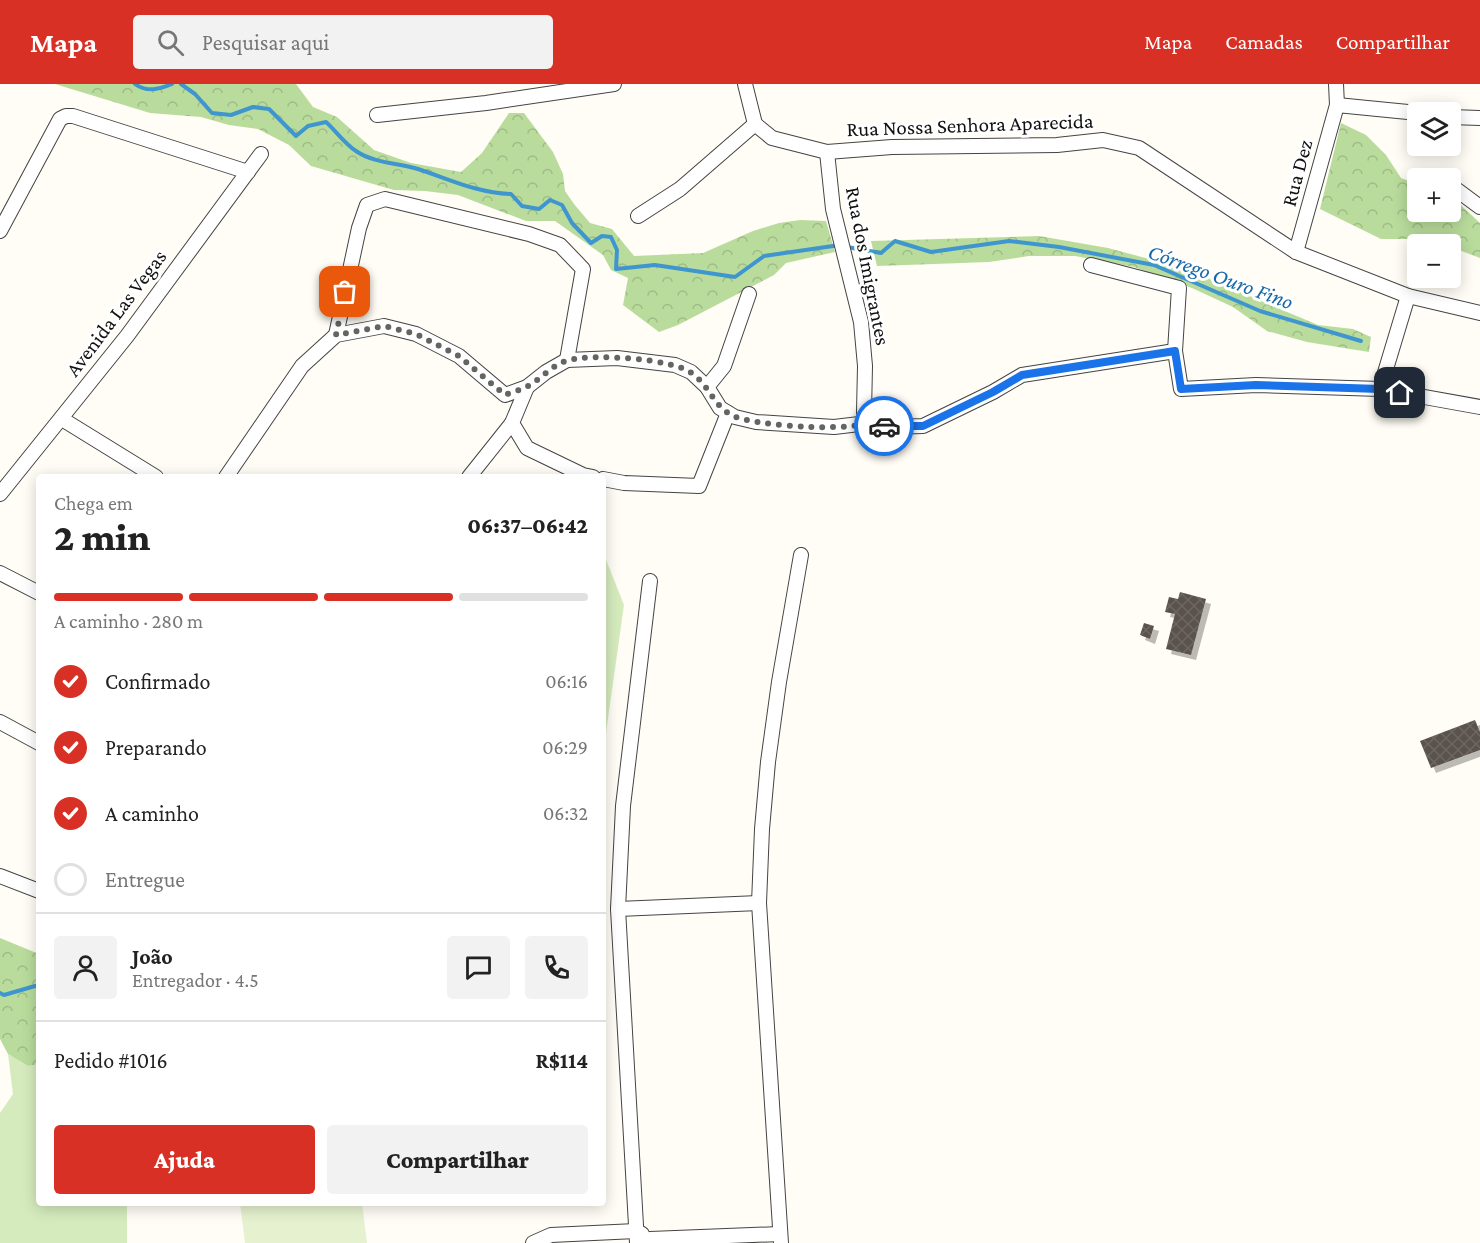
<!DOCTYPE html>
<html lang="pt">
<head>
<meta charset="utf-8">
<style>
  :root { --surface:#fff; --page:#f2f2f2; --text:#222; --muted:#767676; --line:#e0e0e0; --accent:#d93025 }
  body { margin:0; font-family:"Crimson Pro",serif; background:var(--page); color:var(--text); height:100vh; display:flex; flex-direction:column; font-size:22px; white-space:nowrap }
  * { box-sizing:border-box; margin:0 }
  p { font-size:20px; color:var(--muted) }
  .icon { flex:none; width:33px; height:33px; fill:none; stroke:currentColor; stroke-width:2; stroke-linecap:round; stroke-linejoin:round }
  .map { position:relative; flex:1; overflow:hidden }
  .side { position:absolute; left:36px; top:390px; width:570px; height:732px; display:flex; flex-direction:column; background:var(--surface); border-radius:6px; box-shadow:0 3px 15px #0003 }
  .side>* { flex:none }
  .buttons { position:absolute; left:1407px; top:18px; display:grid; gap:12px }
  .buttons a { display:grid; place-items:center; width:54px; height:54px; border-radius:6px; background:var(--surface); box-shadow:0 3px 15px #0003; font-size:30px }
  .pin { position:absolute; display:grid; place-items:center; width:51px; height:51px; color:#fff; margin:-26px; border-radius:12px; box-shadow:0 3px 9px #0006 }
  .courier { position:absolute; display:grid; place-items:center; width:60px; height:60px; margin:-30px; border:4px solid #1a73e8; border-radius:50%; background:#fff; color:#222; box-shadow:0 2px 8px #0007 }
  .headline em { font-style:normal; font-weight:800 }
  .headline div { display:flex; flex-direction:column-reverse }
  .headline { display:flex; align-items:center; justify-content:space-between; height:102px; padding:0 18px }
  h1 { font-size:39px; font-weight:800; line-height:45px }
  .bar { display:grid; grid-template-columns:repeat(4,1fr); gap:9px 6px; align-content:center; height:72px; padding:0 18px }
  .bar i { height:8px; border-radius:4px; background:var(--line) }
  .bar .on { background:var(--accent) }
  .bar p { grid-column:span 4 }
  .line { display:flex; align-items:center; gap:15px; padding:0 18px; border-top:2px solid var(--line) }
  .line div { flex:1 }
  .round { display:grid; place-items:center; flex:none; width:63px; height:63px; border-radius:6px; background:var(--page) }
  ol { padding:0 18px; list-style:none }
  li { display:flex; align-items:center; gap:18px; height:66px }
  li p { margin-inline-start:auto }
  li .icon { padding:6px; border-radius:50%; background:var(--accent); color:#fff; stroke-width:4 }
  li:last-child { color:var(--muted) }
  li i { width:33px; height:33px; border:3px solid var(--line); border-radius:50% }
  .primary-button { display:flex; gap:12px; margin-top:auto; padding:12px 18px }
  .primary-button a { flex:1; height:69px; border-radius:6px; background:var(--accent); color:#fff; font-size:24px; font-weight:800; line-height:69px; text-align:center }
  .primary-button a+a { background:var(--page); color:var(--text) }
  header { display:flex; align-items:center; gap:36px; box-sizing:border-box; height:84px; padding:0 30px; background:var(--accent); color:#fff }
  header strong { font-size:28px }
  nav { display:flex; gap:33px; margin-inline-start:auto; font-size:21px }
  .search { width:420px; height:54px; background:var(--page); display:flex; align-items:center; gap:15px; box-sizing:border-box; padding:0 21px; border-radius:6px; color:var(--muted); font-size:22px }
  .map>svg:first-child { display:block }
  .grass { fill:#d5ebbd }
  .forest { fill:url(#forest-crowns) }
  .pitch { fill:#e6f2cf }
  .lines { fill:none; stroke-linecap:round; stroke-linejoin:round }
  .stream { stroke:#3f96cf; stroke-width:4 }
  .building { fill:url(#building-cross-hatch); filter:url(#shadow) }
  .street-casing { stroke:#444; stroke-width:16 }
  .street { stroke:#fff; stroke-width:14 }
  .done { stroke:#646461; stroke-width:6; stroke-dasharray:0 10.8 }
  .route { stroke:#1a73e8; stroke-width:8 }
  .labels { text-anchor:middle; stroke-width:6; stroke-linejoin:round; paint-order:stroke }
  .street-label { font-size:21px; fill:#111; stroke:#fff }
  .water-label { font-size:22px; font-style:italic; fill:#1768a6; stroke:#fff }
</style>
</head>
<body>
<header>
<strong>Mapa</strong>
<div class="search"><svg class="icon" aria-label="search" viewBox="0 0 24 24"><circle cx="10" cy="10" r="6"/><path d="M15 15l6 6"/></svg>Pesquisar aqui</div>
<nav><a>Mapa</a><a>Camadas</a><a>Compartilhar</a></nav>
</header>
<div class="map">
<svg width="1480" height="1159" viewBox="0 0 1480 1159">
  <defs>
    <pattern id="forest-crowns" width="20" height="18" patternUnits="userSpaceOnUse" patternTransform="scale(1.5)"><rect width="20" height="18" fill="#b9dc9c"/><path d="M2 6a3 3 0 1 1 6 0M12 15a3 3 0 1 1 6 0" fill="none" stroke="#9ebc85"/></pattern>
    <pattern id="building-cross-hatch" width="8" height="8" patternUnits="userSpaceOnUse" patternTransform="scale(1.5)"><rect width="8" height="8" fill="#5a524d"/><path d="M0 0l8 8M0 8l8-8" fill="none" stroke="#6d6662"/></pattern>
    <filter id="shadow"><feDropShadow dx="5" dy="5" stdDeviation="0" flood-color="#0004"/></filter>
  </defs>
  <rect width="100%" height="100%" fill="#fffdf5"/>
  <g class="grass">
    <path d="M603,468L624,521L603,670Z"/>
    <path d="M8,970L28,982L39,980V1119H127V1159H0V1029L13,1010Z"/>
  </g>
  <g class="forest">
    <path d="M55,0H296L313,23L337,33L374,66L411,79L461,88L482,69L509,29H524L553,68L563,90L565,107L574,120L590,139L612,145L634,172L703,169L753,147L779,139L800,136L826,137L835,168L786,179L774,191L678,241L659,248L623,221L628,194L611,186L603,171L555,137H526L458,111L425,107L394,106L311,82L289,61L258,45L229,41L201,33L150,29Z"/>
    <path d="M1341,39L1366,51L1386,71L1401,94L1417,100L1418,128H1450L1451,112L1480,139V174L1451,163L1450,160L1411,155H1381L1320,125Z"/>
    <path d="M1039,152L1108,164L1183,184L1318,241L1353,245L1371,253L1369,268L1307,258L1267,247L1233,223L1192,204L1134,183L1075,172H1029L989,178L877,182L871,157Z"/>
    <path d="M0,854L39,870V980L28,982L8,970L0,955Z"/>
  </g>
  <path class="pitch" d="M240,1119H362L367,1159H245Z"/>
  <g class="lines">
    <g class="stream">
      <path d="M135,0C147,9 160,5 172,0"/>
      <path d="M181,0L195,10L212,29L231,31L253,23L269,25L296,52L308,42L326,38C336,47 345,60 356,67C373,79 398,79 418,85C449,95 477,109 511,110L522,122L539,125L550,116L562,121L572,139L591,159L602,152L611,153L617,166L616,185L655,181L735,193L764,172L840,161"/>
      <path d="M847,163L881,169L895,157L931,168L1009,157L1059,163L1154,181L1260,227L1361,257"/>
      <path d="M0,909L4,911L35,902L39,903"/>
    </g>
  </g>
  <g class="building">
    <path d="M1180,508L1206,515L1191,571L1166,565L1175,530L1165,528L1169,513L1178,515Z"/>
    <path d="M1144,539L1154,542L1150,555L1140,551Z"/>
    <path d="M1475,636L1480,648V666L1431,684L1420,657Z"/>
  </g>
  <g class="lines">
    <g class="street-casing">
      <g id="street">
        <path d="M745,0L755,40L772,54L827,68L892,63L1057,61L1103,56L1139,64L1296,168L1408,212L1480,229"/>
        <path d="M1337,21L1418,29"/>
        <path d="M377,31L486,19L614,0"/>
        <path d="M1450,33L1480,34"/>
        <path d="M827,68L833,125L861,238L865,282L864,328L868,339"/>
        <path d="M1457,106L1480,123"/>
        <path d="M638,132L680,105L755,40"/>
        <path d="M0,147L60,35L66,32H73L248,88"/>
        <path d="M1296,168L1337,21L1336,0"/>
        <path d="M1091,181L1179,204L1175,267L1181,305L1256,301L1380,305L1480,323"/>
        <path d="M336,251L359,144L367,121L385,115L529,150L560,161L583,185L567,276"/>
        <path d="M527,303L512,339L527,364L583,391L593,393"/>
        <path d="M707,303L724,282L749,210"/>
        <path d="M1380,305L1408,212"/>
        <path d="M62,335L156,393"/>
        <path d="M226,393L302,282L336,251L384,242L416,250L459,272L505,311L527,303L546,288L567,276L617,274L675,281L691,288L707,303L720,324L735,333L756,338L834,343L868,339L890,343L923,342L993,308L1022,291L1175,267"/>
        <path d="M469,393L512,339"/>
        <path d="M603,395L624,399L699,402L728,329"/>
        <path d="M0,410L127,252L261,70"/>
        <path d="M0,489L39,509"/>
        <path d="M0,638L39,659"/>
        <path d="M0,792L39,807"/>
        <path d="M618,825L759,819"/>
        <path d="M533,1159L551,1151L636,1147L642,1150"/>
        <path d="M637,1159L618,825L623,722L650,497"/>
        <path d="M645,1159L650,1155L780,1150"/>
        <path d="M781,1159L759,819L762,745L768,678L779,598L801,471"/>
      </g>
    </g>
    <use href="#street" class="street"/>
  </g>
  <g class="lines">
    <path class="done" d="M345,208L336,251L384,242L416,250L459,272L505,311C512,308 520,306 526,303C541,296 552,280 569,276C594,270 668,274 690,288C711,301 713,326 739,334C763,341 808,344 834,343C852,343 866,339 884,342"/>
    <path class="route" d="M884,342H923L993,308L1022,291L1175,267L1181,305L1256,301L1380,305L1400,309"/>
  </g>
  <g class="labels">
    <g class="street-label">
      <text transform="translate(970 41) rotate(-2)" y="7">Rua Nossa Senhora Aparecida</text>
      <text transform="translate(1297 89) rotate(-75)" y="7">Rua Dez</text>
      <text transform="translate(868 182) rotate(79)" y="7">Rua dos Imigrantes</text>
      <text transform="translate(116 229) rotate(-53)" y="7">Avenida Las Vegas</text>
    </g>
    <g class="water-label">
      <text transform="translate(1221 192) rotate(20)" y="8">Córrego Ouro Fino</text>
    </g>
  </g>
</svg>
<div class="buttons">
<a><svg class="icon" aria-label="layers" viewBox="0 0 24 24"><path d="M12 4l9 5-9 5-9-5zM3 14l9 5 9-5"/></svg></a>
<a>+</a>
<a>−</a>
</div>
<div class="pin" style="left:345px;top:208px;background:#ea580c"><svg class="icon" aria-label="bag" viewBox="0 0 24 24"><path d="M5 8h14l-1 12H6zM9 8a3 3 0 0 1 6 0"/></svg></div>
<div class="pin" style="left:1400px;top:309px;background:#1f2937"><svg class="icon" aria-label="home" viewBox="0 0 24 24"><path d="M3 11l9-7 9 7M6 9v11h12V9"/></svg></div>
<div class="courier" style="left:884px;top:342px"><svg class="icon" aria-label="car" viewBox="0 0 24 24"><path d="M5 17H2v-5l4-1 3-4h7l3 4 3 1v5h-3M9 17h6M6 11h13"/><circle cx="7" cy="17" r="2"/><circle cx="17" cy="17" r="2"/></svg></div>
<section class="side">
<div class="headline"><div><h1>2 min</h1><p>Chega em</p></div><em>06:37–06:42</em></div>
<div class="bar"><i class="on"></i><i class="on"></i><i class="on"></i><i></i><p>A caminho · 280 m</p></div>
<ol>
<li><svg class="icon" aria-label="check" viewBox="0 0 24 24"><path d="M5 12l5 5 9-10"/></svg>Confirmado<p>06:16</p></li>
<li><svg class="icon" aria-label="check" viewBox="0 0 24 24"><path d="M5 12l5 5 9-10"/></svg>Preparando<p>06:29</p></li>
<li><svg class="icon" aria-label="check" viewBox="0 0 24 24"><path d="M5 12l5 5 9-10"/></svg>A caminho<p>06:32</p></li>
<li><i></i>Entregue</li>
</ol>
<div class="line" style="height:108px"><a class="round"><svg class="icon" aria-label="person" viewBox="0 0 24 24"><circle cx="12" cy="8" r="4"/><path d="M4 21q1-7 8-7t8 7"/></svg></a><div><b>João</b><p>Entregador · 4.5</p></div><a class="round"><svg class="icon" aria-label="chat" viewBox="0 0 24 24"><path d="M4 5h16v11H9l-5 4z"/></svg></a><a class="round"><svg class="icon" aria-label="phone" viewBox="0 0 24 24"><path d="M5 4h4l2 5-3 2q2 4 5 5l2-3 5 2v4C11 20 4 13 5 4z"/></svg></a></div>
<div class="line" style="height:78px"><div>Pedido #1016</div><b>R$114</b></div>
<div class="primary-button"><a>Ajuda</a><a>Compartilhar</a></div>
</section>
</div>
</body>
</html>
